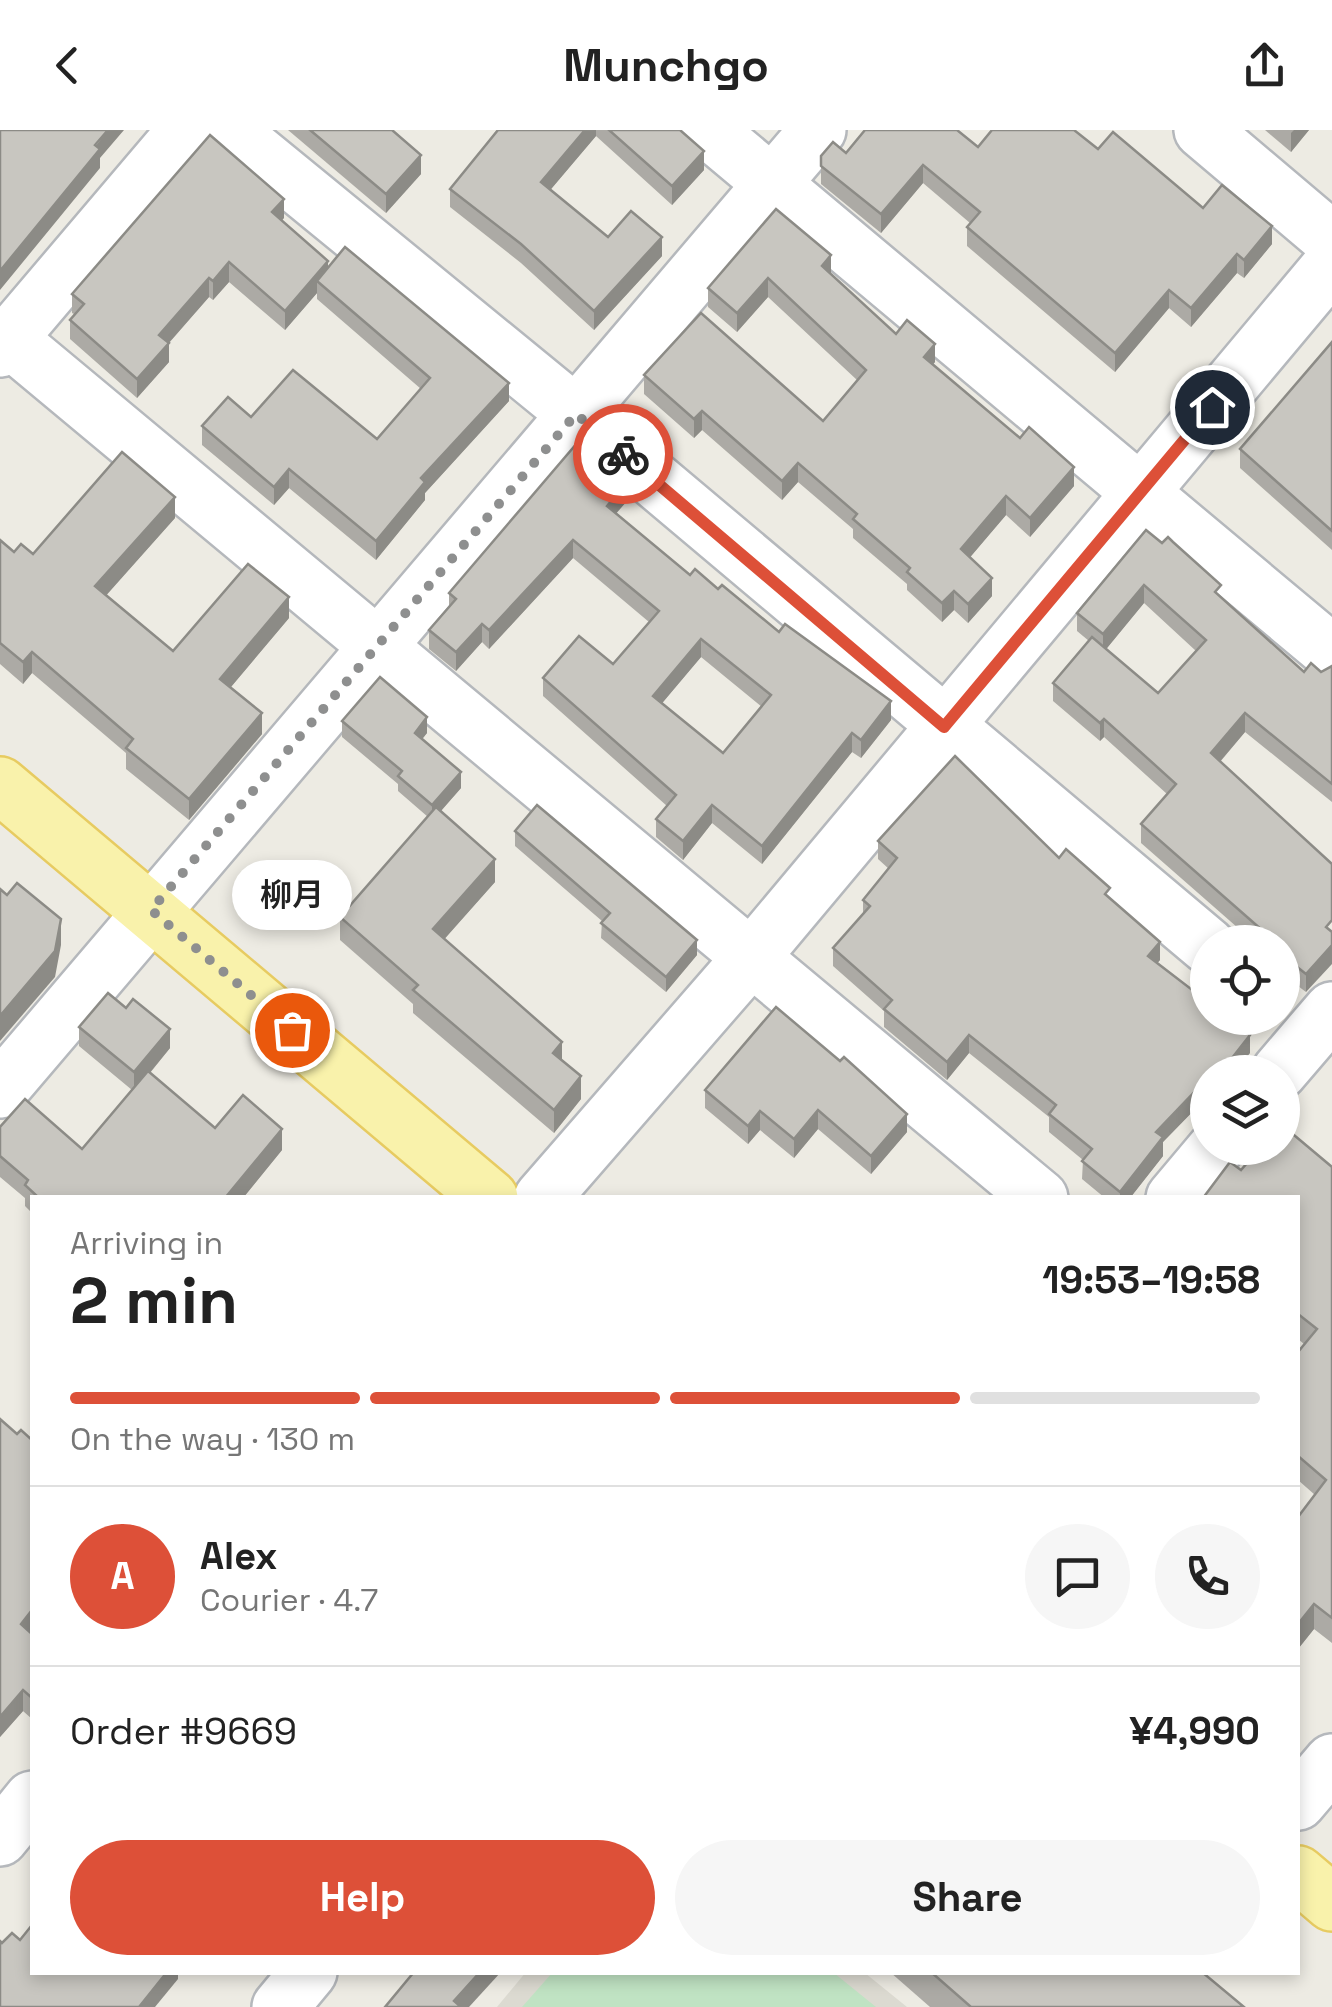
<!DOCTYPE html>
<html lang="en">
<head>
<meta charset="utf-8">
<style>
  :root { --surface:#fff; --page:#f6f6f6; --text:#222; --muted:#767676; --line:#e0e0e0; --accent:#dd5038 }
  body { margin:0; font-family:"Space Grotesk","Noto Sans JP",sans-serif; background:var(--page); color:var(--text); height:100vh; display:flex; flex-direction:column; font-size:38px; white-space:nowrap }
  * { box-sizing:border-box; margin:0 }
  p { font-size:32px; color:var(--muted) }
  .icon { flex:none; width:55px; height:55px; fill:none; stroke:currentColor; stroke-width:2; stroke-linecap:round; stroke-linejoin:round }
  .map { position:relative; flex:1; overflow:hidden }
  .panel { position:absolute; left:30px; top:1065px; width:1270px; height:780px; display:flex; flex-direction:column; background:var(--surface); border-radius:0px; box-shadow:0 5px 15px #0003 }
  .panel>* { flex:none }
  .tools { position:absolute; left:1190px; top:795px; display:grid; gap:20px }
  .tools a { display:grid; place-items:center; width:110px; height:110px; border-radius:50%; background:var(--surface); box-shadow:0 5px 15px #0003; font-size:50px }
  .pin { position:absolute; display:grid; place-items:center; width:85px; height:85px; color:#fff; margin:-42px; border:5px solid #fff; border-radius:50%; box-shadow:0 2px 10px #0007 }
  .courier { position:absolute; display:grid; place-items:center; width:100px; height:100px; margin:-50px; border:8px solid #dd5038; border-radius:50%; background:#fff; color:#222; box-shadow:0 2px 12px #0007 }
  .bubble { position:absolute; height:70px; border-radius:35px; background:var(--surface); box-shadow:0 5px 15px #0003; font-size:32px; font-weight:600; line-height:70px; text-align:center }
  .head em { font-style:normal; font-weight:600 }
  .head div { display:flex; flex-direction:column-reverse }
  .head { display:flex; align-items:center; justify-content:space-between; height:170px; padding:0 40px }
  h1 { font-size:65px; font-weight:600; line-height:75px }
  .bar { display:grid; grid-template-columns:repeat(4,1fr); gap:15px 10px; align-content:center; height:120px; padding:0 40px }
  .bar i { height:12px; border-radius:8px; background:var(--line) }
  .bar .active { background:var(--accent) }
  .bar p { grid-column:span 4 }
  .line { display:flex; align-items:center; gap:25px; padding:0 40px; border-top:2px solid var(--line) }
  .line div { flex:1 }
  .round { display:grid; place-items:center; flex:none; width:105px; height:105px; border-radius:52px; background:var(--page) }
  .primary-button { display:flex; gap:20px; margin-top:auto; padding:20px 40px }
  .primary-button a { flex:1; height:115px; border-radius:60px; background:var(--accent); color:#fff; font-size:40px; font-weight:600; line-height:115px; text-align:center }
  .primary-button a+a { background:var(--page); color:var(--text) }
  header { display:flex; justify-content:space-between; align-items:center; height:130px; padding:0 40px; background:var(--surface); font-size:45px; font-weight:600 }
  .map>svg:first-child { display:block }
  .education { fill:#dcdad1 }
  .green { fill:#c0e3c3 }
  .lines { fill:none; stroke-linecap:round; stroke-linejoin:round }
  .minor-casing { stroke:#b5b8bc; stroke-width:60 }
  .major-casing { stroke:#e7cb61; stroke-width:60 }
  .minor { stroke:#fff; stroke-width:55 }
  .major { stroke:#f9f2ab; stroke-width:55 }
  .wall { fill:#acaaa5; fill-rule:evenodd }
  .shaded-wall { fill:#8c8b86 }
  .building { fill:#c8c6c0; stroke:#8c8b86; stroke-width:2.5; fill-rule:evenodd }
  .done { stroke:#8e8f8f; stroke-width:10; stroke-dasharray:0 18 }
  .route { stroke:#dd5038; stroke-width:12 }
</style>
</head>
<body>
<header><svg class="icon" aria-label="back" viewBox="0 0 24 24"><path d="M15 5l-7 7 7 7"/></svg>Munchgo<svg class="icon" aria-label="share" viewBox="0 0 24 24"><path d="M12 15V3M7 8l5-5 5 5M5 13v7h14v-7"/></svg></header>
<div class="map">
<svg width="1332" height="1877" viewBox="0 0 1332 1877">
  <rect width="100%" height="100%" fill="#edebe3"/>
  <path class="education" d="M526,1842L865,1843L907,1877H497Z"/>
  <path class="green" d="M552,1843H834L876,1877H522Z"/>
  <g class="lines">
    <g class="minor-casing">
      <g id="minor">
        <path d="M229,0L576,284L1208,816"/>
        <path d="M708,0L1332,523"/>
        <path d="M1202,0L1332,110"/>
        <path d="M9,209L1040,1068"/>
        <path d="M0,219L186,0"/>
        <path d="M1279,942L1332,880"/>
        <path d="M0,960L818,0"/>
        <path d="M542,1068L749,830L1332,134"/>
        <path d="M1174,1068L1216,1018"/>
        <path d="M1298,1672L1332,1632"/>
        <path d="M0,1708L32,1669"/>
        <path d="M280,1877L309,1842"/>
      </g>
    </g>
    <g class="major-casing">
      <g id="major">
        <path d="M0,655L490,1068"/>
        <path d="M1298,1744L1332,1773"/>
      </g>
    </g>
    <use href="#minor" class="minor"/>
    <use href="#major" class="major"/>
  </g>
  <g class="wall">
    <path d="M288,0H392L421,44L386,83Z"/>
    <path d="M497,0H680L704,40L672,75L596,6L550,60L608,107L662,126L594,200L521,133L450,77V59Z"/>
    <path d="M1265,0H1309L1291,22Z"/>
    <path d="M978,17L1098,19L1203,78L1272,114L1244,148L1237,143L1191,197L1169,178L1115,242L967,116V97L970,93L923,53L881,103L821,54V26L846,23Z"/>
    <path d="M776,79L831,144L896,204L935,232L933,234L1074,356L1030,407L1006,385L970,427L992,466L968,493L954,480L942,492L907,460V454L853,408V399L798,352L782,370L702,300L694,308L644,264V245L823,291L857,250L768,167L737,202L708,177V158Z"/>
    <path d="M284,88L281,91L328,137L509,271L425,363V370L376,430L289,358L274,375L202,315V296L251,287L377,309L421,259L317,169V163L285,200L229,152L213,170L209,167L169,213V232L137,268L70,209V190L74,184L72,183V164Z"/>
    <path d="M1332,212V420L1240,338V319Z"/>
    <path d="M627,371L616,383L690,445L718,459L779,502L891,590L861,628L852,622L762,734L712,693L683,730L656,707V689L667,676L543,566V548L613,534L649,492L573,428L489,519L482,512L456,541L429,519V500L449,477V463ZM701,527L762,577L723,623L662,573Z"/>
    <path d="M175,388L106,465L173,521L289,488L230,558L262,604L189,690L126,639V623L32,543L23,554L0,534V410L14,422L33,424Z"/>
    <path d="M1146,400L1304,542H1321L1332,536V672L1245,602L1220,632L1332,734L1306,862L1282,844V812H1254L1141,713V694L1167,664L1104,607L1100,611L1053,571V553L1089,511L1077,501V483ZM1144,473L1196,521L1158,563L1106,519Z"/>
    <path d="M342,591L427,603L422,609L461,658L441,681L495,752L444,809L562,931L581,969L554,1003L413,883V874L340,810V787L428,687L398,661V654L342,607Z"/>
    <path d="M515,701L697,825L666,862L601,808L602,791L515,716Z"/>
    <path d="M878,711L1059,728L1110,768L1160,830L1157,833L1250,923L1208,942V975L1203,971L1163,1012V1026L1130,1068H1105L1082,1049L1083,1030L1049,1002V987L969,923L947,950L884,897V881L833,836V818L863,784V770L889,739L878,729Z"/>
    <path d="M776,877L907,1002L871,1044L818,999L794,1028L760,1000L748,1014L705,978V960Z"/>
    <path d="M79,897L170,918L150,943L215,998L282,1020L243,1068H32V1083L25,1076V1068L0,1047V997L82,1019L132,960L79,916Z"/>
    <path d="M1332,1037V1513L1314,1499L1298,1519L1315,1365L1298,1350V1222L1304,1214L1298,1209V1068L1241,1040Z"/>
    <path d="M0,1289L17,1304L32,1310V1501L31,1503L32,1504V1589L23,1581L0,1607Z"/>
    <path d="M890,1842H1202L1244,1877H930Z"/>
  </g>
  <g class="shaded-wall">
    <path d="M108,0H124L100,28V38L0,160V141Z"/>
    <path d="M585,0H596V6L541,71V52Z"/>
    <path d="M1294,0H1309L1291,22V3Z"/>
    <path d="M704,21V40L672,75V56Z"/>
    <path d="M421,25V44L386,83V64Z"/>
    <path d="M923,35V53L881,103V84Z"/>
    <path d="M284,69V88L272,101V82Z"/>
    <path d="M1272,96V114L1244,148V130Z"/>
    <path d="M662,107V126L594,200V181Z"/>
    <path d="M1237,124V143L1191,197V178Z"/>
    <path d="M831,125V144L822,136Z"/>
    <path d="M328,131V150L317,151V163L285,200V181Z"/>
    <path d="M229,132V152L213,170V151Z"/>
    <path d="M209,148V167L159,224V205Z"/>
    <path d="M768,148V167L737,202V183Z"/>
    <path d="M1169,160V178L1115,242V223Z"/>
    <path d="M169,213V232L137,268V249Z"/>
    <path d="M935,214V232L924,245V227Z"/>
    <path d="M509,253V271L425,363V370L376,430V411L421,348Z"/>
    <path d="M702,281V300L694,308V289Z"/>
    <path d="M798,333V352L782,370V351Z"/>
    <path d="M1074,337V356L1030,407V388Z"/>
    <path d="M289,339V358L274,375V357Z"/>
    <path d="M627,352V371L607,394V376Z"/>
    <path d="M1006,366V385L961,438V419Z"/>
    <path d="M175,367V388L95,478V456Z"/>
    <path d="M573,410V428L489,519V500Z"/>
    <path d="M992,448V466L968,493V474Z"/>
    <path d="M1144,455V473L1103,523V504Z"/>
    <path d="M954,461V480L942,492V473Z"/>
    <path d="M289,467V488L220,570V549Z"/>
    <path d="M482,494V512L456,541V522Z"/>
    <path d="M701,509V527L653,584V566Z"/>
    <path d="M32,522V543L23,554V532Z"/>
    <path d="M891,571V590L861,628V610Z"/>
    <path d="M262,583V604L189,690V669Z"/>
    <path d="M1245,583V602L1211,642V623Z"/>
    <path d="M427,587V603L415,618V603Z"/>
    <path d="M1104,589V607L1100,611V593Z"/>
    <path d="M852,603V622L762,734V716Z"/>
    <path d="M461,642V658L432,691V675Z"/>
    <path d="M712,675V693L683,730V711Z"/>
    <path d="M495,729V752L433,822V799Z"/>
    <path d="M61,789V815L55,847L0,911V886Z"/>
    <path d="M697,810V825L666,862V847Z"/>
    <path d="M1160,812V830L1148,844V826Z"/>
    <path d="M1332,815V834L1306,862V844Z"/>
    <path d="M170,899V918L134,962V942Z"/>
    <path d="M969,905V923L947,950V932Z"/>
    <path d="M1250,905V923L1235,942H1221Z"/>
    <path d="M562,912V936L553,923Z"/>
    <path d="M581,946V969L554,1003V980Z"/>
    <path d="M1203,953V971L1163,1012V1026L1130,1068H1120V1062L1156,1002Z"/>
    <path d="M818,980V999L794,1028V1009Z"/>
    <path d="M760,981V1000L748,1014V996Z"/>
    <path d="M907,984V1002L871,1044V1026Z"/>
    <path d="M282,999V1020L243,1068H225Z"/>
    <path d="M1314,1474V1499L1298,1519V1494Z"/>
    <path d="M32,1480V1501L21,1515V1494Z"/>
    <path d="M23,1560V1581L0,1607V1587Z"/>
    <path d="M167,1842H178V1849L155,1877H139Z"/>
    <path d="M480,1842H501L469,1877H454V1871Z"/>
  </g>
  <g class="building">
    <path d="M0,0H108L95,15L100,19L0,141Z"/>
    <path d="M310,0H392L421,25L386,64Z"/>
    <path d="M498,0H585L541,52L608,107L631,81L662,107L594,181L521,114L450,59Z"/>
    <path d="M609,0H680L704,21L672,56Z"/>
    <path d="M865,0H957L978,17L992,0H1074L1098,19L1113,2L1203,78L1222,55L1272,96L1244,130L1237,124L1191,178L1169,160L1115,223L967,97L980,82L923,35L881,84L821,36V26L833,12L846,23Z"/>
    <path d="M210,5L284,69L272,82L328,131L285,181L229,132L213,151L209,148L159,205L169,213L137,249L70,190L84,174L72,164Z"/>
    <path d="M776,79L831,125L822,136L896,204L907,190L935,214L924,227L1020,308L1029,297L1074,337L1030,388L1006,366L961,419L992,448L968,474L954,461L942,473L907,442L910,438L853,389L857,384L798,333L782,351L702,281L694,289L644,245L701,183L823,291L866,240L768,148L737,183L708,158Z"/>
    <path d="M345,117L509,253L421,348L425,352L376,411L289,339L274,357L202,296L228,267L251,287L293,240L377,309L430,248L317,151Z"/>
    <path d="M1332,212V401L1240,319Z"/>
    <path d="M578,312L627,352L607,376L690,445L695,439L718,459L722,455L779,502L785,494L891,571L861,610L852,603L762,716L712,675L683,711L656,689L676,665L543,548L579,506L613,534L659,481L573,410L489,500L482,494L456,522L429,500L456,469L449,463ZM701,509L771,565L723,623L653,566Z"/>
    <path d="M122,322L175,367L95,456L173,521L248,434L289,467L220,549L262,583L189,669L126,618L133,609L32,522L23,532L0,513V410L14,422L21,414L33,424Z"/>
    <path d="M1146,400L1162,413L1168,407L1173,412L1221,455L1215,462L1304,542L1311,533L1321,542L1332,536V654L1245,583L1211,623L1332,734V790L1326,797L1332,802V815L1306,844L1282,825V812H1266L1259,806L1263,801L1141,694L1176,654L1104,589L1100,593L1053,553L1092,507L1158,563L1206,510L1144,455L1103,504L1077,483Z"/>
    <path d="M380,547L427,587L415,603L461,642L432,675L398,646L402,641L342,591Z"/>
    <path d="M955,626L1059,728L1066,719L1110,758L1105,764L1160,812L1148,826L1208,872V888H1227L1250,905L1221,942H1208V957L1203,953L1156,1002L1163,1007L1120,1062L1082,1031L1092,1019L1049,984L1056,975L969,905L947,932L884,879L892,870L833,818L870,776L863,770L897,728L878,711Z"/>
    <path d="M537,675L697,810L666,847L601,793L610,783L515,701Z"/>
    <path d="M436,677L495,729L433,799L562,912L553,923L581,946L554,980L413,860L418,855L340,787Z"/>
    <path d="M17,753L61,789L55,821L0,886V759L7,765Z"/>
    <path d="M108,863L126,878L133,869L170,899L134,942L79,897Z"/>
    <path d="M776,877L840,931L844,927L907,984L871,1026L818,980L794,1009L760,981L748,996L705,960Z"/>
    <path d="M148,941L215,998L243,965L282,999L225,1068H39L25,1055L28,1050L0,1026V997L25,969L82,1019Z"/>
    <path d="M1282,995L1332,1037V1488L1314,1474L1298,1494V1387L1326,1350L1298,1326V1222L1317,1199L1298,1184V1068H1203L1230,1032L1241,1040L1260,1018H1282Z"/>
    <path d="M0,1289L17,1304L21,1300L32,1310V1480L21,1494L32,1504V1568L23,1560L0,1587Z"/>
    <path d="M32,1795V1842H167L139,1877H0V1811L2,1813L12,1803L20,1810Z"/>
    <path d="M414,1842H480L454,1871L461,1877H385Z"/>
    <path d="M931,1842H1202L1244,1877H971Z"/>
  </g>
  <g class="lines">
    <path class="done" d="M292,900L151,780L576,284L623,324"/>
    <path class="route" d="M623,324L944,597L1212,277"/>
  </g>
</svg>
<div class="tools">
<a><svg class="icon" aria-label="locate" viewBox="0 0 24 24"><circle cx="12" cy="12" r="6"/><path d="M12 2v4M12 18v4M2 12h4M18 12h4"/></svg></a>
<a><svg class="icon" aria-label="layers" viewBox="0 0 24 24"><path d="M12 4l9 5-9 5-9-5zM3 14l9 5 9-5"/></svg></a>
</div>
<div class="pin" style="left:292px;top:900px;background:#ea580c"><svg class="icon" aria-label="bag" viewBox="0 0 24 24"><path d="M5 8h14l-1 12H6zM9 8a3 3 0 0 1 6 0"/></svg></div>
<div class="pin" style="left:1212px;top:277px;background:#1f2937"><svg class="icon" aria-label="home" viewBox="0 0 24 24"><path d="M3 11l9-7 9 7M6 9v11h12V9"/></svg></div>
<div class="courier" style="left:623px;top:324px"><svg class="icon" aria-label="bike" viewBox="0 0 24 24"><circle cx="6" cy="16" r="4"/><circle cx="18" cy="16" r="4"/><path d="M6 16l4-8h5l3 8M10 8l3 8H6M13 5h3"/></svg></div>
<div class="bubble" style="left:232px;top:730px;width:120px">柳月</div>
<section class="panel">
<div class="head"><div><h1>2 min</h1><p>Arriving in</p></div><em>19:53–19:58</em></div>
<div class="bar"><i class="active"></i><i class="active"></i><i class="active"></i><i></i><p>On the way · 130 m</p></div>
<div class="line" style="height:180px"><b class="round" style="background:var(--accent);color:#fff">A</b><div><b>Alex</b><p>Courier · 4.7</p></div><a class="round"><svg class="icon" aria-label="chat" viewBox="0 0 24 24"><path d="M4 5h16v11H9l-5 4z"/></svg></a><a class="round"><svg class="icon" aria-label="phone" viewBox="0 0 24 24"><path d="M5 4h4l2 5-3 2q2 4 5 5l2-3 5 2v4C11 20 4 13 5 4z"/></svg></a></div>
<div class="line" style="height:130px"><div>Order #9669</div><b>¥4,990</b></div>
<div class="primary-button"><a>Help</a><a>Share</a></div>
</section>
</div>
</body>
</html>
